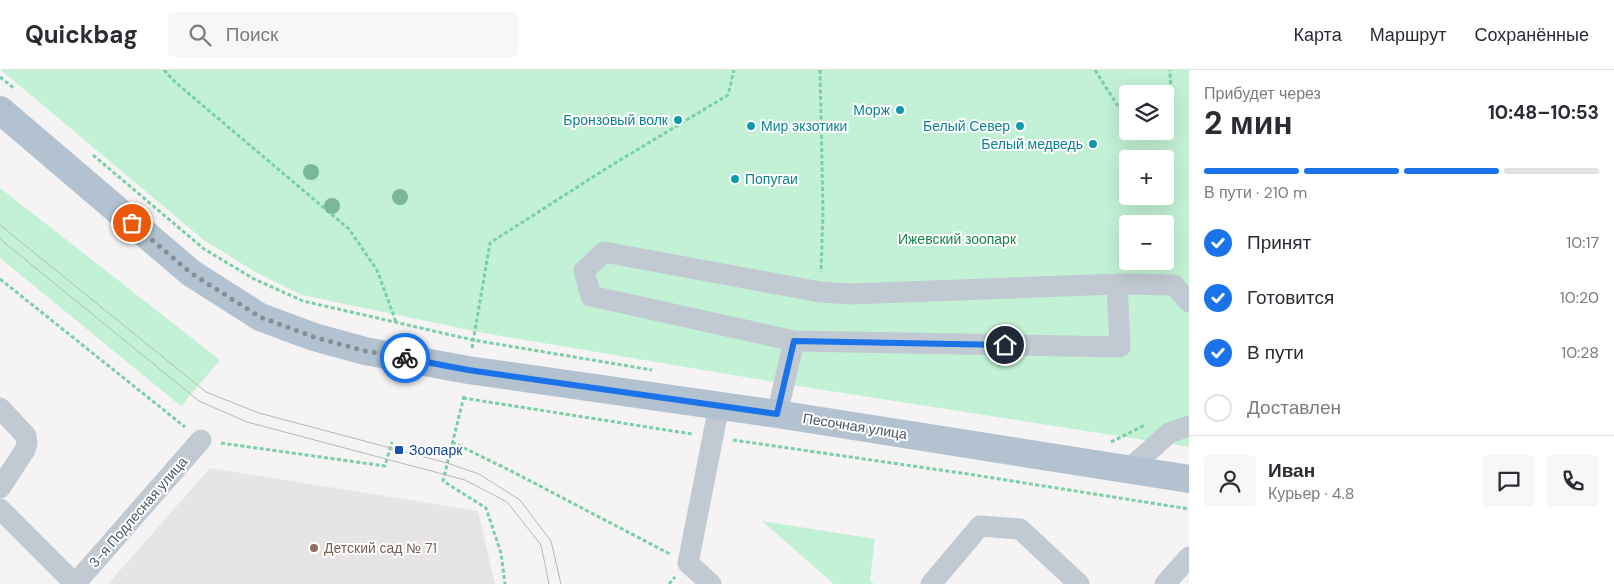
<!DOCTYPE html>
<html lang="ru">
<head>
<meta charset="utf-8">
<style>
  :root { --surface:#fff; --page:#f7f7f7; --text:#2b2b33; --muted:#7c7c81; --line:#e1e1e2; --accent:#1a73e8 }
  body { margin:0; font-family:"DM Sans",sans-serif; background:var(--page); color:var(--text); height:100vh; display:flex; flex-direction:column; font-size:19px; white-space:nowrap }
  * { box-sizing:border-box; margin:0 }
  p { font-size:16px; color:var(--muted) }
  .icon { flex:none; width:28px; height:28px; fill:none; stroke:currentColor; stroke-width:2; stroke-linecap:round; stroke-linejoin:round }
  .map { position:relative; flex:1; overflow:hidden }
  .details { display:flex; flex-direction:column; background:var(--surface); width:425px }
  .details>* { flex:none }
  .fabs { position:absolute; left:1119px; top:15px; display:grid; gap:10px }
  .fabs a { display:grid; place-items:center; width:55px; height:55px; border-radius:5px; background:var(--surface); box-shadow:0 5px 20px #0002; font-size:25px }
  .pin { position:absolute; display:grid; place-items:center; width:42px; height:42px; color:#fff; margin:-21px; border:2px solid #fff; border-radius:50%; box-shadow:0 1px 5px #0007 }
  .courier { position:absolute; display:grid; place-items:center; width:50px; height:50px; margin:-25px; border:4px solid #1a73e8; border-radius:50%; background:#fff; color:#222; box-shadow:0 1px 6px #0007 }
  .head em { font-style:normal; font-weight:700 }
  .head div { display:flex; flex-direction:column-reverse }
  .head { display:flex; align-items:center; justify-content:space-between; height:85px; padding:0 15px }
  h1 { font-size:32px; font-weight:700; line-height:38px }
  .bar { display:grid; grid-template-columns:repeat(4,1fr); gap:8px 5px; align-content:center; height:60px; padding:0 15px }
  .bar i { height:6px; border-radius:4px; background:var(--line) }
  .bar .active { background:var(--accent) }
  .bar p { grid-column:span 4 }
  .line { display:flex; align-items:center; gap:12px; padding:0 15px; border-top:1px solid var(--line) }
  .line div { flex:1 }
  .round { display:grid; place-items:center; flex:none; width:52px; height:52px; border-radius:5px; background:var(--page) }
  ol { padding:0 15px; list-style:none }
  li { display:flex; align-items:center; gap:15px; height:55px }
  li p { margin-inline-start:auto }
  li .icon { padding:5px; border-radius:50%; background:var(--accent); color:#fff; stroke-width:4 }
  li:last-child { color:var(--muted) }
  li i { width:28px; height:28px; border:2px solid var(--line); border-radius:50% }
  header { display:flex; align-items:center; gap:30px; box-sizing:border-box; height:70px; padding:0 25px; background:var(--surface); border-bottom:1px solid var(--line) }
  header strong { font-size:24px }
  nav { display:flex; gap:28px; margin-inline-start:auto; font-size:18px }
  .search { width:350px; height:45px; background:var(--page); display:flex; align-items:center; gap:12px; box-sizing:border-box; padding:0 18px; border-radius:5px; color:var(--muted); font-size:19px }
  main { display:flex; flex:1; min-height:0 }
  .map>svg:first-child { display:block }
  .education { fill:#e6e4e5 }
  .green { fill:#c3f1d5; fill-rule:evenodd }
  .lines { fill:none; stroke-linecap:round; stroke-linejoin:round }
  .path { stroke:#7ad0a6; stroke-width:3; stroke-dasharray:4 2.5; stroke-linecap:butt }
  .minor { stroke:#c1cad2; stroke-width:21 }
  .major { stroke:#b3c2d1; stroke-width:28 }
  .tram { stroke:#b5b8bd; stroke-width:1 }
  .tree { fill:#7bb799 }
  .done { stroke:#868d94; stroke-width:5; stroke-dasharray:0 9 }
  .route { stroke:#1a73e8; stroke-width:6 }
  .culture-dot { fill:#0f9aa8; stroke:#fff; stroke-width:2 }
  .transit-dot { fill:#1a4fb4; stroke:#fff; stroke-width:2 }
  .education-dot { fill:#8d6e63; stroke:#fff; stroke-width:2 }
  .labels { text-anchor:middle; stroke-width:4; stroke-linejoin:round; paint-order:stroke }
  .culture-label { font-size:14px; fill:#0d838f; stroke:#fff; text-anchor:end }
  .park-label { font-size:14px; fill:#17864f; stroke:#fff }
  .street-label { font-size:14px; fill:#4a5661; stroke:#fff }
  .transit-label { font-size:14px; fill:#164399; stroke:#fff; text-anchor:start }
  .education-label { font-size:14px; fill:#785e54; stroke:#fff; text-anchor:start }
</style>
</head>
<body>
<header>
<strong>Quickbag</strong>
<div class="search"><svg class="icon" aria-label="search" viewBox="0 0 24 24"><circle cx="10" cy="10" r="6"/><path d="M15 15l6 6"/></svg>Поиск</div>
<nav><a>Карта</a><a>Маршрут</a><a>Сохранённые</a></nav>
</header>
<main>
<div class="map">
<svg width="1189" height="514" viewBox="0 0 1189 514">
  <rect width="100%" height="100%" fill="#f5f3f3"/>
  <path class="education" d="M210,398L478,441L495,514H108Z"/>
  <g class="green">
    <path d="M1,0H1189V377L792,315L484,263L302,225L259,204L205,171ZM1128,24H1165V61H1128ZM1128,89H1165V126H1128ZM1128,154H1165V191H1128Z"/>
    <path d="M0,118L220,290L181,336L0,188Z"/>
    <path d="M762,451L875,469L870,510L874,514H834Z"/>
  </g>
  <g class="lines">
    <g class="path">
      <path d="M164,0L175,12L349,159L377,200L396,252"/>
      <path d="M820,0L823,142L821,202"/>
      <path d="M1095,0L1128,52"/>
      <path d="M0,7L15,19"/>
      <path d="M1165,60L1172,59L1170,0"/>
      <path d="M1133,61L1135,64L1154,61"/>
      <path d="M93,85L204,179L254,209L303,231L473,270L652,300"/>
      <path d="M0,209L185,357"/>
      <path d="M472,278L490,173L607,98L728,25L734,0"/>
      <path d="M464,326L443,411L486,438L501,483L505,514"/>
      <path d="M463,328L692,364"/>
      <path d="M733,370L968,404L1189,439"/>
      <path d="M452,372L513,402L670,484"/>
      <path d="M1111,372L1145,355"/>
      <path d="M221,373L385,396L392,372"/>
      <path d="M669,514L675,507"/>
    </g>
    <g class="minor">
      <path d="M1117,214L1120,277L794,271L591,226L584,201L604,182L820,222L851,224L1117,214L1174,215L1189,232"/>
      <path d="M0,338L26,366L27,373L25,380L0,418"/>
      <path d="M777,344L794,271"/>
      <path d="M1128,400L1169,363L1189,356"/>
      <path d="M0,439L75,514"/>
      <path d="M75,514L201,370"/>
      <path d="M711,514L688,493L719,336"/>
      <path d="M931,514L980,456L1020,459L1079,514"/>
      <path d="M1165,514L1189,487"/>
    </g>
    <path class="major" d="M0,40L191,203L260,247L314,267L365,281L468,300L777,344L1189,409"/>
    <g class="tram">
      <path d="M0,155L206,322L259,343L447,393L479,404L520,430L551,471L561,514"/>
      <path d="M0,169L199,331L247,352L465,410L507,432L541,475L549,514"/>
    </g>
  </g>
  <g class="tree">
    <circle cx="311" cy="102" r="8"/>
    <circle cx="400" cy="127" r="8"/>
    <circle cx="332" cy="136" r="8"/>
  </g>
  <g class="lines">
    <path class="done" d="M132,153L191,203L260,247L314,267L365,281L405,288"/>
    <path class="route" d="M405,288L468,300L777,344L794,271L1005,275"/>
  </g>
  <g class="culture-dot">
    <circle cx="900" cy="40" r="5"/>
    <circle cx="678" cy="50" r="5"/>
    <circle cx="751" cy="56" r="5"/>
    <circle cx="1020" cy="56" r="5"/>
    <circle cx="1093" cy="74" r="5"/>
    <circle cx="735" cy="109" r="5"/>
  </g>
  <rect class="transit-dot" x="394" y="375" width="10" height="10" rx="2.5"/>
  <circle class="education-dot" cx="314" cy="478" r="5"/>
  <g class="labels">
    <g class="culture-label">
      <text x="890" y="45">Морж</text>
      <text x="668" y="55">Бронзовый волк</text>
      <text x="761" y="61" text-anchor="start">Мир экзотики</text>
      <text x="1010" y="61">Белый Север</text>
      <text x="1083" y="79">Белый медведь</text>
      <text x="745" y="114" text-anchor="start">Попугаи</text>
    </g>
    <g class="park-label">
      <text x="957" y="174">Ижевский зоопарк</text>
    </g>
    <g class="street-label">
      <text transform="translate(855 356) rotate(9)" y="5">Песочная улица</text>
      <text transform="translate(138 442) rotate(-49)" y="5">3-я Подлесная улица</text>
    </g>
    <g class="transit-label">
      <text x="409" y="385">Зоопарк</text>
    </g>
    <g class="education-label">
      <text x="324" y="483">Детский сад № 71</text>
    </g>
  </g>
</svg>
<div class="fabs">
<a><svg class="icon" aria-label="layers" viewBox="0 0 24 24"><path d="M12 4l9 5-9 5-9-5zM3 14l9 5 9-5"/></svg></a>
<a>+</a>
<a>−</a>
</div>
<div class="pin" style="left:132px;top:153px;background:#ea580c"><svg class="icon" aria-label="bag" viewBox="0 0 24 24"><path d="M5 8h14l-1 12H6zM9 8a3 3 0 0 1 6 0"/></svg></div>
<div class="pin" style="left:1005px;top:275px;background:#1f2937"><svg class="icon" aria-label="home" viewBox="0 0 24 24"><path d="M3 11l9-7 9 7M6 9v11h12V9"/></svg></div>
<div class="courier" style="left:405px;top:288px"><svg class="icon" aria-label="bike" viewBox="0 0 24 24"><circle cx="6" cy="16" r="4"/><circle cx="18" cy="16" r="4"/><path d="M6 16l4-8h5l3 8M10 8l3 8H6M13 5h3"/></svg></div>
</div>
<section class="details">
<div class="head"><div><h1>2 мин</h1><p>Прибудет через</p></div><em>10:48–10:53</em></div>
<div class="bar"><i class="active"></i><i class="active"></i><i class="active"></i><i></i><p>В пути · 210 m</p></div>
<ol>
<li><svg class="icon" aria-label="check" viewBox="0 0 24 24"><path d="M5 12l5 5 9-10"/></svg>Принят<p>10:17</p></li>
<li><svg class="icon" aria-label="check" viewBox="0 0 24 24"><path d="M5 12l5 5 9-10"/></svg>Готовится<p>10:20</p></li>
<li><svg class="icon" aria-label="check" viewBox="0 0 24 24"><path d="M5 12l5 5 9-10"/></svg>В пути<p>10:28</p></li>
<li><i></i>Доставлен</li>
</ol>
<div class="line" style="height:90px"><a class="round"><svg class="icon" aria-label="person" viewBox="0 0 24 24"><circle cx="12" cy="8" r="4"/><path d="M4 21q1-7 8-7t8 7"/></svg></a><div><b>Иван</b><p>Курьер · 4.8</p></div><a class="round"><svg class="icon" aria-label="chat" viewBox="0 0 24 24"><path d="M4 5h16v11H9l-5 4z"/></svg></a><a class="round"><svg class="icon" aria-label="phone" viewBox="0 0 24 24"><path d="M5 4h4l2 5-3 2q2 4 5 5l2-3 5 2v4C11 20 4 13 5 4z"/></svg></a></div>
</section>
</main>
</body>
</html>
